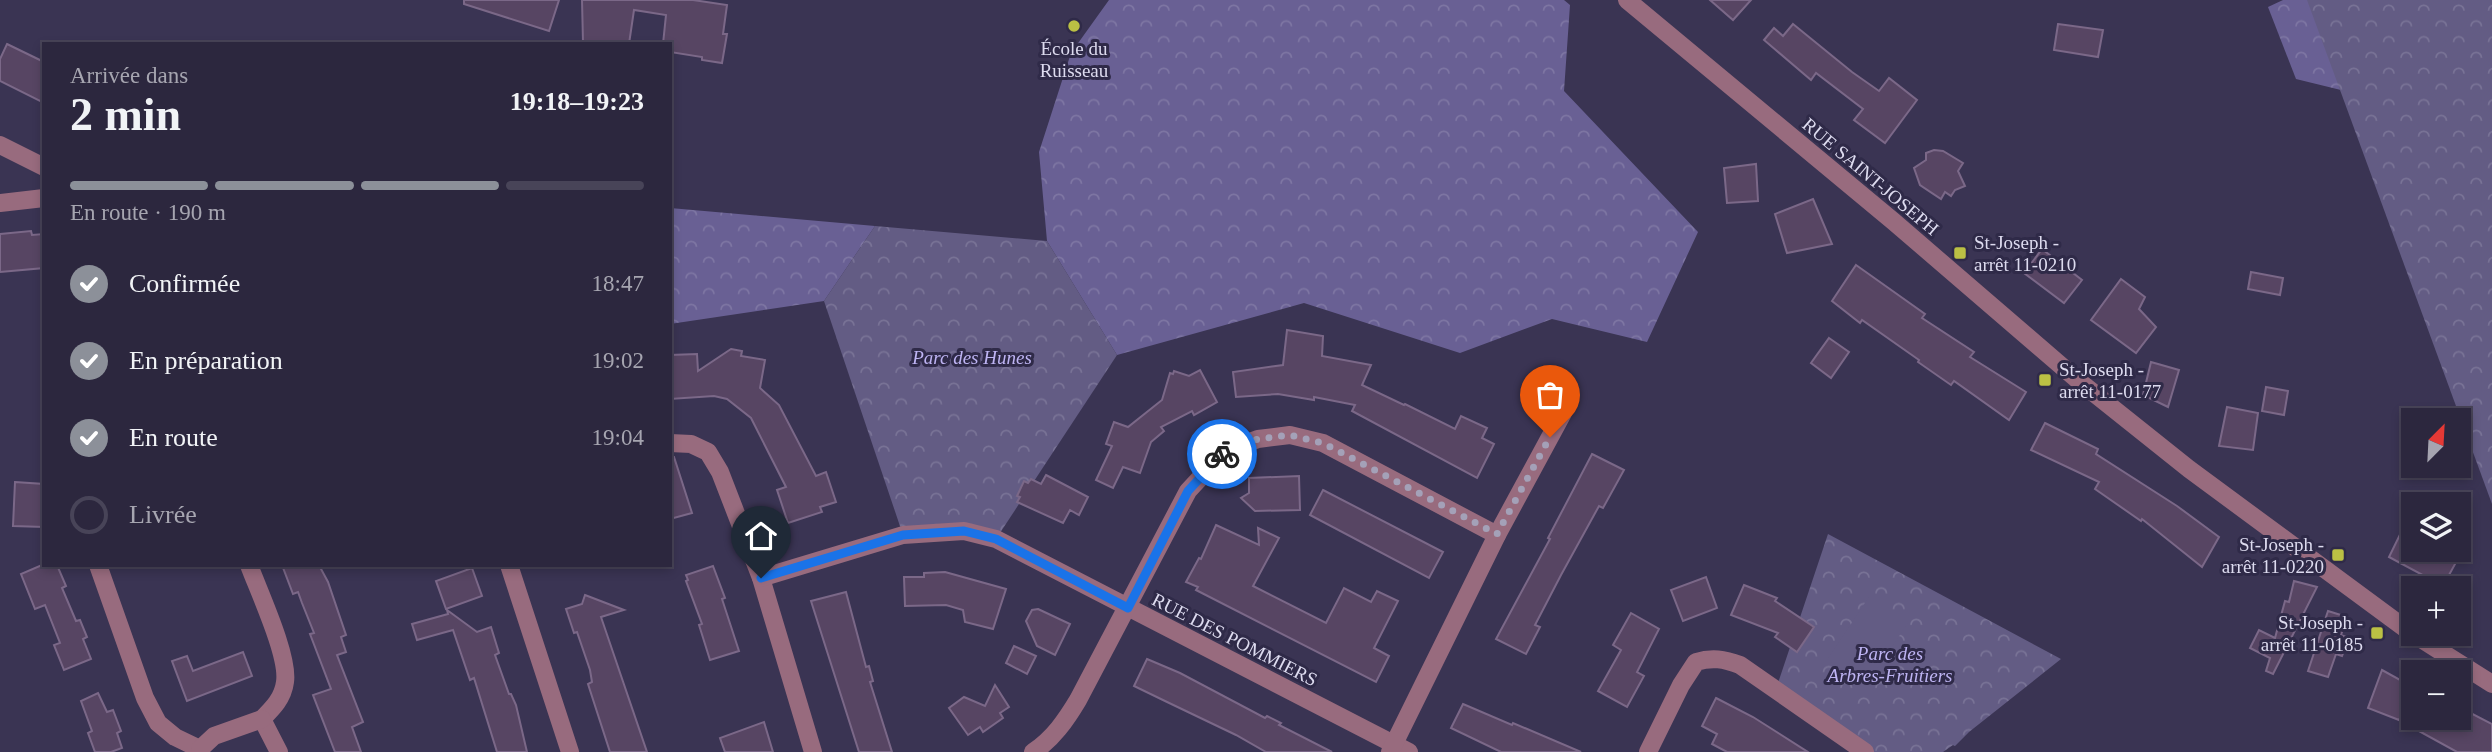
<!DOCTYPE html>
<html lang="fr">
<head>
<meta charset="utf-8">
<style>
  :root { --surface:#2c273e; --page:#342f45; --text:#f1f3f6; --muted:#a6a5b0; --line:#484458; --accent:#8c9099 }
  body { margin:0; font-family:Georgia,serif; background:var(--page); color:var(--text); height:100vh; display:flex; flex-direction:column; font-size:26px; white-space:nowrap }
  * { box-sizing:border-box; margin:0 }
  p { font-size:23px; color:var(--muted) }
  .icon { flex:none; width:38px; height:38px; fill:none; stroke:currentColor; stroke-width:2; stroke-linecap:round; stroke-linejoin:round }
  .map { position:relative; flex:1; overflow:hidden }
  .panel { position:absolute; left:42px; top:42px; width:630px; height:525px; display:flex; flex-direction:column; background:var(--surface); border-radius:0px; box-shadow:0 4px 10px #0003,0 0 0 2px var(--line) }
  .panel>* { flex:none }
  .needle { width:46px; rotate:24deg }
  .tools { position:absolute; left:2401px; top:408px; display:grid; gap:14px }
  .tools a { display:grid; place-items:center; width:70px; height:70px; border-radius:0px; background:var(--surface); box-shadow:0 4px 10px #0003,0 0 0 2px var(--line); font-size:35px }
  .pin { position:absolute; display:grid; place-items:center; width:60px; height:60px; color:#fff; margin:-72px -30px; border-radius:50% 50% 50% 0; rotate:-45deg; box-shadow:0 0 7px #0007 }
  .pin .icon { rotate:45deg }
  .courier { position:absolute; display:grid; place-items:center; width:70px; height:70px; margin:-35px; border:5px solid #1a73e8; border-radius:50%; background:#fff; color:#222; box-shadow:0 2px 9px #0007 }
  .summary em { font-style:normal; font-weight:700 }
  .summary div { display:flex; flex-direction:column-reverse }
  .summary { display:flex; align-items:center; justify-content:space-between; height:119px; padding:0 28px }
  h1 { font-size:46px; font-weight:700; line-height:52px }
  .bar { display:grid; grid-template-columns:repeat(4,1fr); gap:10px 7px; align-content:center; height:84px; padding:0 28px }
  .bar i { height:9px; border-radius:5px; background:var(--line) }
  .bar .active { background:var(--accent) }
  .bar p { grid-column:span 4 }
  ol { padding:0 28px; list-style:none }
  li { display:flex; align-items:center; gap:21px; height:77px }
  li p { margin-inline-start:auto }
  li .icon { padding:7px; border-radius:50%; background:var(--accent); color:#fff; stroke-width:4 }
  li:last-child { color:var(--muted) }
  li i { width:38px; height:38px; border:4px solid var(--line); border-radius:50% }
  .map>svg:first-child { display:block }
  .forest { fill:url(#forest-crowns) }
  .park { fill:url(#park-crowns) }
  .pitch { fill:#635c84 }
  .building { fill:#574563; stroke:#7b6888; stroke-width:2 }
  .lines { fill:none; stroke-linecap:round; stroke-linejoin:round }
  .minor { stroke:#986b7e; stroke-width:18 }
  .done { stroke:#a4a1b8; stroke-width:7; stroke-dasharray:0 12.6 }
  .route { stroke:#1a73e8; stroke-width:9 }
  .poi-dot { fill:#bbc044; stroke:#2f2a48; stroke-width:2.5 }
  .labels { text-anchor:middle; stroke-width:6; stroke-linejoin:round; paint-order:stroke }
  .poi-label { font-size:19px; fill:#dddbef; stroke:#2f2a48; text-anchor:start }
  .street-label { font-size:19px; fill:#dddbef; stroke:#2f2a48 }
  .park-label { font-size:19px; font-style:italic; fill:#beb4f3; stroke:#2f2a48 }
</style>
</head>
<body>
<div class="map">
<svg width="2492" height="752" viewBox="0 0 2492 752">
  <defs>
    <pattern id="forest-crowns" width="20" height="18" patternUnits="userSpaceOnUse" patternTransform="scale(1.75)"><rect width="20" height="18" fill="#696094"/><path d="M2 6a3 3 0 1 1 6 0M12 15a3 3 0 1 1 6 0" fill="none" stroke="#7e76a3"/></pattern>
    <pattern id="park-crowns" width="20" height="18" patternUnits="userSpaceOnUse" patternTransform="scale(1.75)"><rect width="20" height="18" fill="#635c84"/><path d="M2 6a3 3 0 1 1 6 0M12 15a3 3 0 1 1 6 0" fill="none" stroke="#797396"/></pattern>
  </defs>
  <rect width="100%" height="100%" fill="#3a3453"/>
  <g class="forest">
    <path d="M1109,0H1564L1570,5L1564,91L1698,232L1647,342L1552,319L1460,353L1304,303L1117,355L1047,241L1039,152L1071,53Z"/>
    <path d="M2283,0H2492V127L2296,79L2268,7Z"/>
    <path d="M670,208L875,226L824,301L670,324Z"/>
  </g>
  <g class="park">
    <path d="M2307,0H2492V504Z"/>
    <path d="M875,226L1047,241L1117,355L996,539L903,535L824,301Z"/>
    <path d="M1828,534L2061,659L1969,732L1955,746L1953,745L1943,752H1865L1776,689Z"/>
  </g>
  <path class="pitch" d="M1869,597L1908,623L1865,686L1827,660Z"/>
  <g class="building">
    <path d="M464,0H559L549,31L464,4Z"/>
    <path d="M582,0H693L727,5L723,34H727L722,63L702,60V57L670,52V44H663L666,15L634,10L629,44L583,42Z"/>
    <path d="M1710,0H1751L1733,20Z"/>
    <path d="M1793,24L1852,72L1879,91L1889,78L1917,100L1885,143L1854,120L1863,109L1816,73L1811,80L1764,40L1774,28L1783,36Z"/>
    <path d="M2058,24L2103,30L2098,57L2054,50Z"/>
    <path d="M7,44L44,62V103L0,81V59Z"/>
    <path d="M1934,150L1943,151L1963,163L1958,171L1965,186L1955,190L1951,196L1945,192L1941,199L1920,185L1914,168L1926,160V153Z"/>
    <path d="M1756,164L1758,201L1727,203L1724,168Z"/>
    <path d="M1813,199L1832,244L1787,253L1775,214Z"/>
    <path d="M31,231L32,235L44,234V268L0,272V234Z"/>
    <path d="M2042,249L2082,280L2064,303L2024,273Z"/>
    <path d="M1856,265L1925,314L1922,318L1974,352L1970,357L2026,392L2009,420L1954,381L1951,385L1918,362L1919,360L1862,320L1860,323L1832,301Z"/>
    <path d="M2251,272L2283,278L2280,295L2248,289Z"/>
    <path d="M2121,279L2145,297L2139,309L2156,327L2136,353L2091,320Z"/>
    <path d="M1287,330L1323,336L1322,356L1371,365L1362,385L1404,405L1405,404L1455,429L1461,416L1487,428L1482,438L1494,444L1477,478L1352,411L1355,405L1314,397V400L1278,394L1236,397L1233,372L1283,365Z"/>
    <path d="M1829,338L1849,352L1831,378L1811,363Z"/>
    <path d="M731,349L742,351L741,356L765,360L760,388L779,405L816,476L826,472L836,502L820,507L822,512L788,523L777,490L786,487L751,418L727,399L714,396L670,399V355L697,354L698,371Z"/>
    <path d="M2151,362L2179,370L2168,407L2143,395Z"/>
    <path d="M1200,370L1217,402L1194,415L1192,411L1161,427L1164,431L1151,442L1140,473L1123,467L1113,488L1096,480L1112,446L1106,444L1114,422L1128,427L1162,400L1170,373L1173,374L1174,371L1189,376Z"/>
    <path d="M2266,387L2288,391L2284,415L2262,411Z"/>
    <path d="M2227,407L2258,413L2253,450L2219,446Z"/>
    <path d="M2045,423L2098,449L2096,454L2177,506L2219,537L2202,567L2142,519L2141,521L2095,489L2099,482L2031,450Z"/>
    <path d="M1592,454L1624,470L1603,508L1599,506L1561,575L1535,625L1540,627L1526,654L1496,639L1550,539L1548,538Z"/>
    <path d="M670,457H674L692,513L670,519Z"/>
    <path d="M1046,475L1088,497L1079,515L1070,510L1063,523L1017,502L1020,497L1017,496L1024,481L1028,483L1031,479L1041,484Z"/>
    <path d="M1299,476L1300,510L1255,511L1241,498L1249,493V478Z"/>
    <path d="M15,482L44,484V527L13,526Z"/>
    <path d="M1323,490L1443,552L1429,578L1310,515Z"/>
    <path d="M2413,508V550H2450L2460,555L2443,586L2389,557Z"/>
    <path d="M1216,525L1259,545L1258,528L1279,538L1253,586L1326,623L1344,588L1371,602L1377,591L1398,601L1374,648L1389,656L1376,682L1196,590L1198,587L1186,582L1199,558L1201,559Z"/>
    <path d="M42,565H57L66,586L62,588L76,621L80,620L87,637L83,639L91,659L64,670L54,645L60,643L45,605L35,609L21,574Z"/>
    <path d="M282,565H315L320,567L328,582L346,635L341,637L346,652L337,655L363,722L352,727L361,752H335L313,695L331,689L310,634L314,633L302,603L298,592L293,594Z"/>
    <path d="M713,566L725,598L722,599L739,651L710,660L699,625L702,624L686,581L688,580L686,575Z"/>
    <path d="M472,568L482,596L446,609L436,581Z"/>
    <path d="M945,572L1006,589L993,629L965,622L963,610L946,605L905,606L904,577H924V573Z"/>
    <path d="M1706,577L1717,608L1683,621L1671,590Z"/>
    <path d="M2294,581L2317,587L2273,674L2266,671L2270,658L2250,648L2259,630L2275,638L2285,601L2289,602Z"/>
    <path d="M1744,585L1777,598L1775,601L1814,627L1797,652L1775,637L1778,633L1731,615Z"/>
    <path d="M846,592L866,667L869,666L873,681L870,682L892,752H859L811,601Z"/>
    <path d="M585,595L624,610L601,617L647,752H610L588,684L592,682L590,670L577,632L574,633L566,609L582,604Z"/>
    <path d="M1038,609L1070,624L1055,655L1037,646L1026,621L1032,610Z"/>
    <path d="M447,610L477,632L491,627L499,653L495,655L509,694H511L516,705L527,752H497L474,678L470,680L453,630L417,640L412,624L448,614Z"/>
    <path d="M2328,611L2347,617L2341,635L2349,638L2342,656L2336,654L2328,677L2308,671Z"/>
    <path d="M1631,613L1659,629L1637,672L1644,676L1627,707L1598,691L1621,650L1613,645Z"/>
    <path d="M1014,646L1036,656L1027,674L1006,663Z"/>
    <path d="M243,652L252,676L187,701L172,661L187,656L193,671Z"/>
    <path d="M1147,659L1180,673L1265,718L1267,716L1281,723L1279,725L1332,752H1266L1236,735L1165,701L1134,686Z"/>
    <path d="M2382,670L2413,687V692L2400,718H2459V707L2492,724V752H2457L2399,720L2368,708Z"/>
    <path d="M995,685L1009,707L1000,713L1003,718L983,732L980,727L968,735L949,708L964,697L985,706Z"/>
    <path d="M98,693L107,712L113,710L121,731L117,733L122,748L111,752H95L88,733L92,731L81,701Z"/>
    <path d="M1716,698L1753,717L1808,752H1727L1712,744L1717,734L1702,726Z"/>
    <path d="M1463,704L1512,725L1513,723L1581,752H1501L1451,728Z"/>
    <path d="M764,722L773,752H725L720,738Z"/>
  </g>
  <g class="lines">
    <g class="minor">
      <path d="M1627,0L1893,221L2080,382L2189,469L2410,632L2492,684"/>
      <path d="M0,145L44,167"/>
      <path d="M0,203L44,198"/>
      <path d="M670,443L691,444L708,452L720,472L761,578L813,752"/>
      <path d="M98,565L145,698L158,723L175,737L200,749L201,752"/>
      <path d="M249,565C259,592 289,656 285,682C283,698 273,708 262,719L279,752"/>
      <path d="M509,565L570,752"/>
      <path d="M761,578L903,535L964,531L996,539L1409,752"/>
      <path d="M200,749L214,736L262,719"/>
      <path d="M1033,752C1053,739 1066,720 1078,700L1188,491L1225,451L1258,439L1290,435L1323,443L1497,535"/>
      <path d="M1390,752L1497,535L1563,413"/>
      <path d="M1648,752L1681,685L1696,662C1712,657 1724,659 1740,665L1865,752"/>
    </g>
  </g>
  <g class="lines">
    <path class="done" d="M1222,454L1225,451L1258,439L1290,435L1323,443L1497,534L1550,437"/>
    <path class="route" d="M761,578L903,535L964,531L996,539L1128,608L1188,491L1222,454"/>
  </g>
  <g class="poi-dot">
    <circle cx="1074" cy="26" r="7"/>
    <rect x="1953" y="246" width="14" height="14" rx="3.5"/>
    <rect x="2038" y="373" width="14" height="14" rx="3.5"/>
    <rect x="2331" y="548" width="14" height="14" rx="3.5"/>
    <rect x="2370" y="626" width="14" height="14" rx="3.5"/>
  </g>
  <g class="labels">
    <g class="poi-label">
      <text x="1074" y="55" text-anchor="middle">École du<tspan x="1074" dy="22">Ruisseau</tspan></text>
      <text x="1974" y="249">St-Joseph -<tspan x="1974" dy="22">arrêt 11-0210</tspan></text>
      <text x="2059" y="376">St-Joseph -<tspan x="2059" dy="22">arrêt 11-0177</tspan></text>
      <text x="2324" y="551" text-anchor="end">St-Joseph -<tspan x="2324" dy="22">arrêt 11-0220</tspan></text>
      <text x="2363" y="629" text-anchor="end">St-Joseph -<tspan x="2363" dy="22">arrêt 11-0185</tspan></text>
    </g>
    <g class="street-label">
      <text transform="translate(1871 176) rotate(40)" y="7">RUE SAINT-JOSEPH</text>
      <text transform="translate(1235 639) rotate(27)" y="7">RUE DES POMMIERS</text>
    </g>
    <g class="park-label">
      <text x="972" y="364">Parc des Hunes</text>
      <text x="1890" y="660">Parc des<tspan x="1890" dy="22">Arbres-Fruitiers</tspan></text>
    </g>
  </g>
</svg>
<div class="tools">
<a><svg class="needle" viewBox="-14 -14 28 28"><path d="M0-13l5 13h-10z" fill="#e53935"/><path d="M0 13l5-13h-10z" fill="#a6a5b0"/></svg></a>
<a><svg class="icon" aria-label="layers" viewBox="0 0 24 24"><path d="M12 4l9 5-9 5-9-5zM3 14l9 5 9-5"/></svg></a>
<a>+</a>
<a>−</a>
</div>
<div class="pin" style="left:1550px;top:437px;background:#ea580c"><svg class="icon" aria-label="bag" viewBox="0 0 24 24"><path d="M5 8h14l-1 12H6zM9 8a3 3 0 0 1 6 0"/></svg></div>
<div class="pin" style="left:761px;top:578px;background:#1f2937"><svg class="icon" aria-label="home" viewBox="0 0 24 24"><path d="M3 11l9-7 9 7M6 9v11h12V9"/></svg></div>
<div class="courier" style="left:1222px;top:454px"><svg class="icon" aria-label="bike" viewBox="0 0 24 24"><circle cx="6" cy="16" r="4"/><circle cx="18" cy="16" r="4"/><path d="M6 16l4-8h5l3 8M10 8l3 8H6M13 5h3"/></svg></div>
<section class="panel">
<div class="summary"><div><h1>2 min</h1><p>Arrivée dans</p></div><em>19:18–19:23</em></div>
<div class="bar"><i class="active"></i><i class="active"></i><i class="active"></i><i></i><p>En route · 190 m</p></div>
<ol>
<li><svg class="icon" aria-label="check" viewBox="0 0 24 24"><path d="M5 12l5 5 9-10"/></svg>Confirmée<p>18:47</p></li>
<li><svg class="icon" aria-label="check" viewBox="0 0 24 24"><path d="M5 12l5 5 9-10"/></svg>En préparation<p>19:02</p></li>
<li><svg class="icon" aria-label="check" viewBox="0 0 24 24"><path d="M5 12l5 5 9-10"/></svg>En route<p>19:04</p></li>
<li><i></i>Livrée</li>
</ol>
</section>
</div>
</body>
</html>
